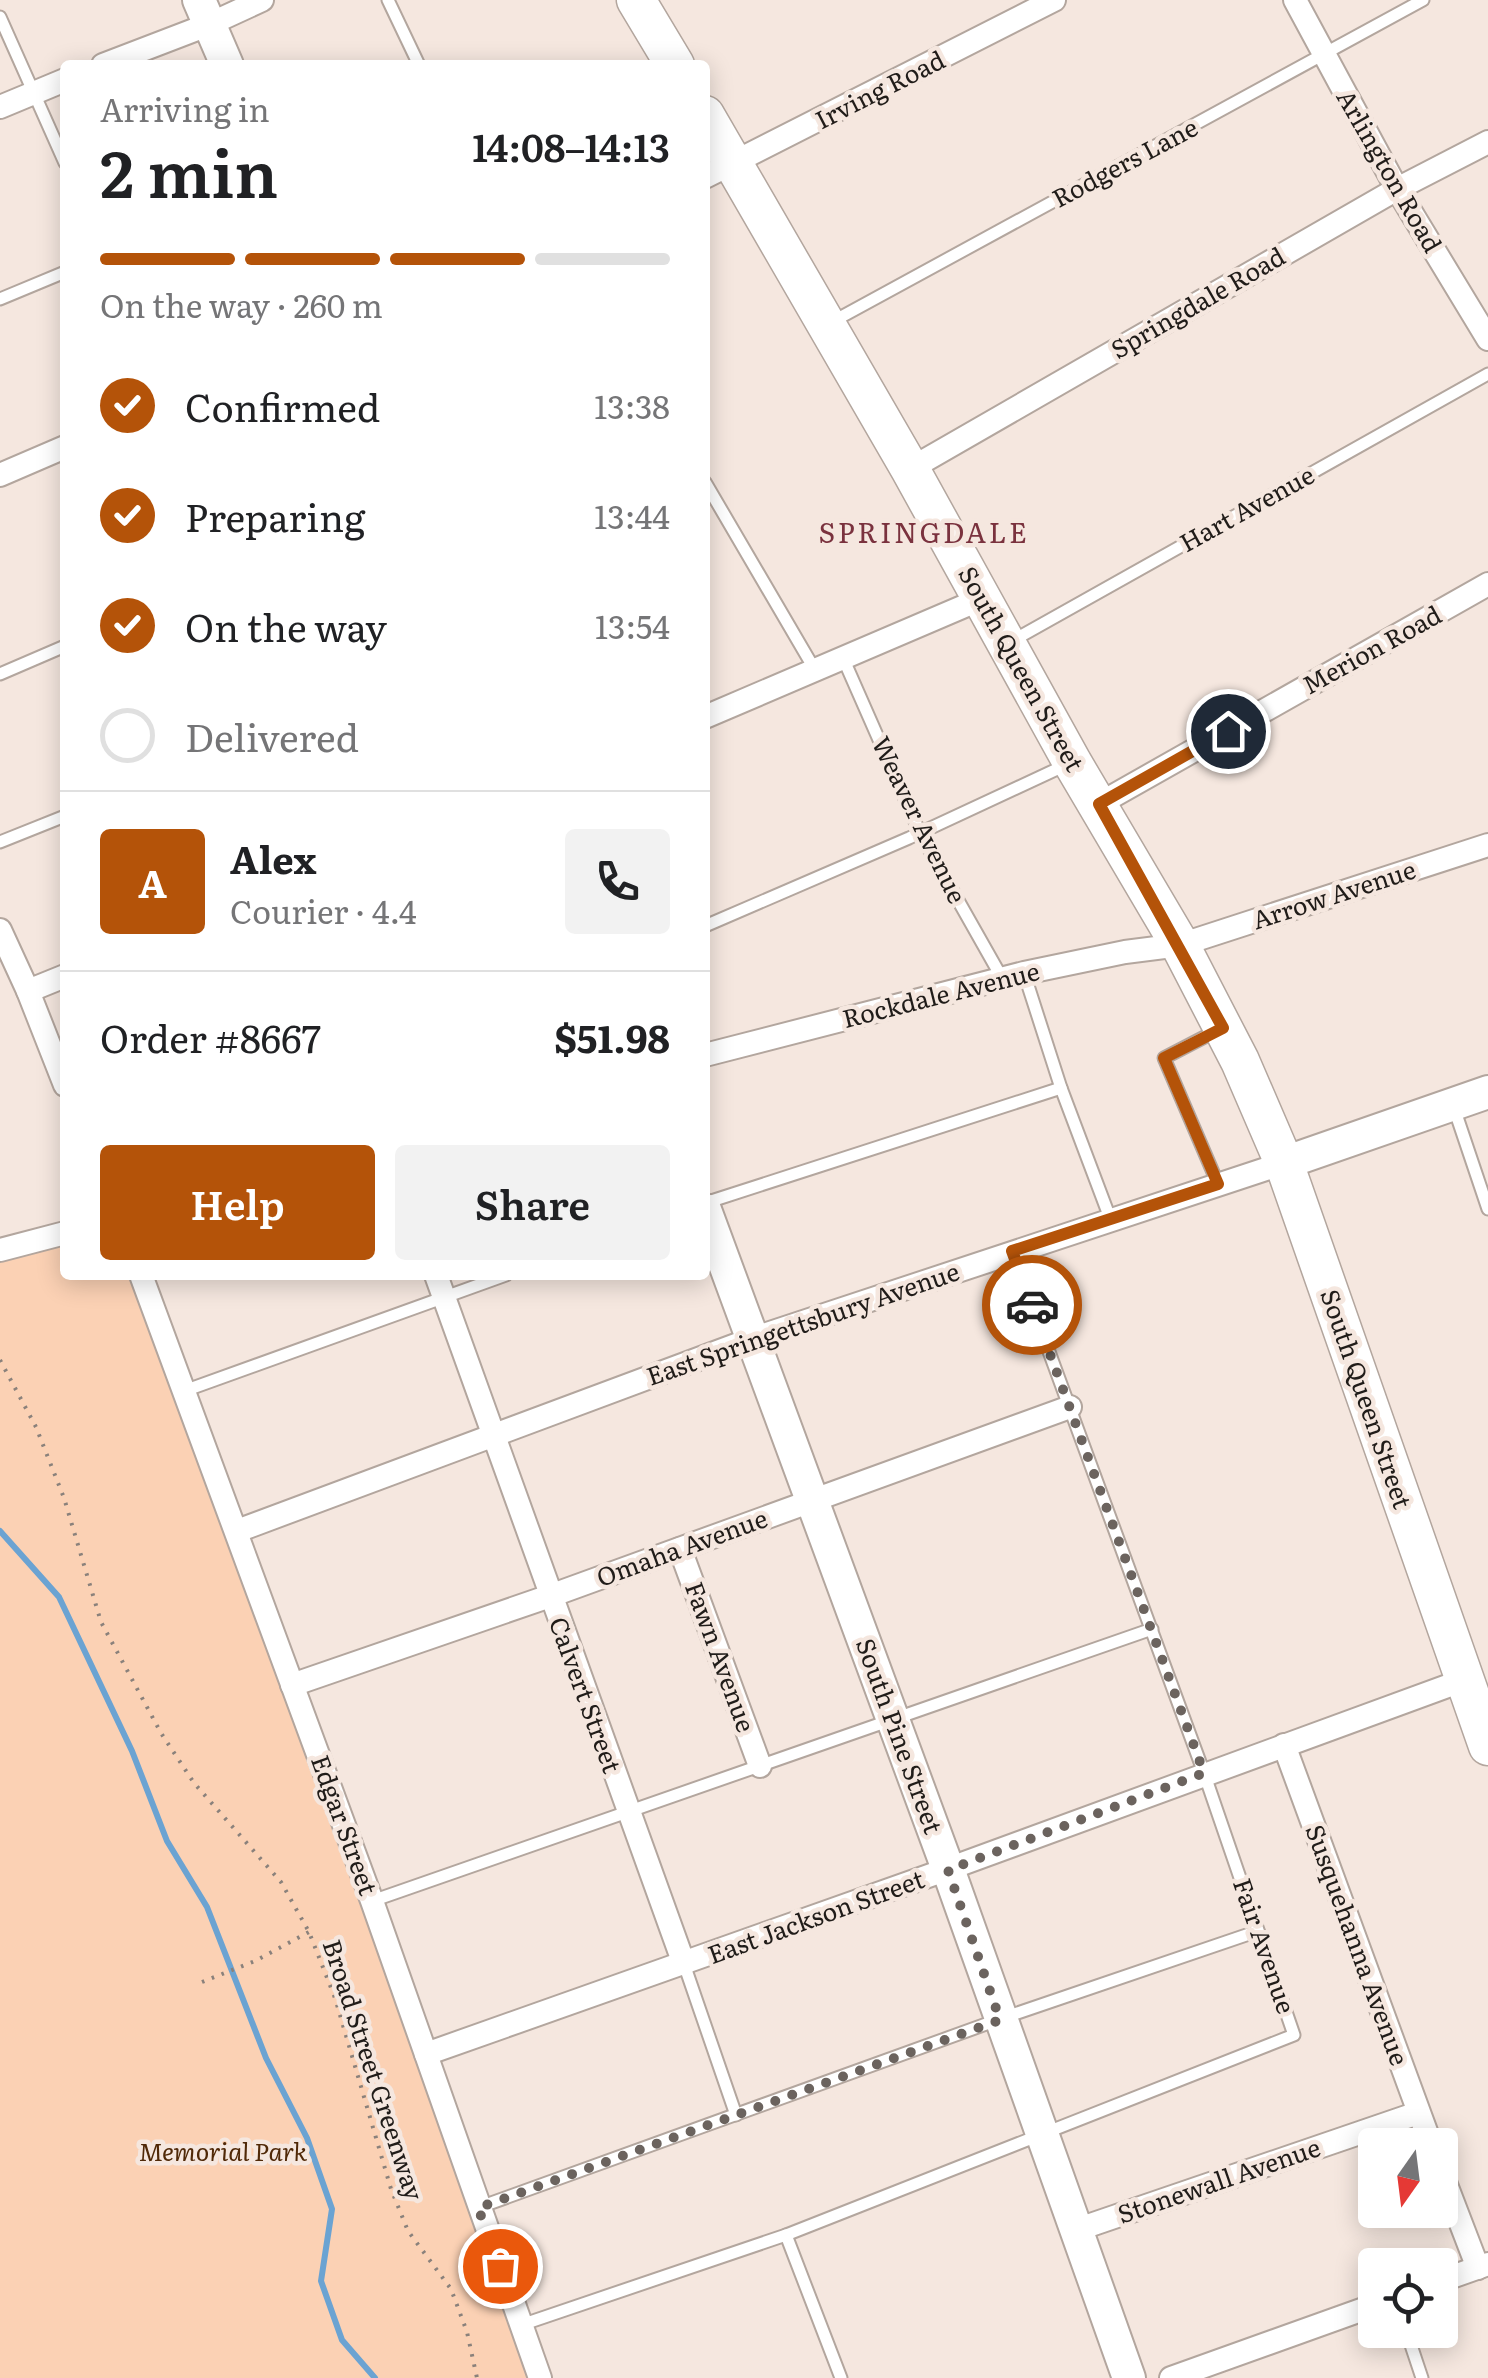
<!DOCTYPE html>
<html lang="en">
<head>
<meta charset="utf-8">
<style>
  :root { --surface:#fff; --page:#f2f2f2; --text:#202124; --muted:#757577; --line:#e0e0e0; --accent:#b45309 }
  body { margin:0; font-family:Literata,serif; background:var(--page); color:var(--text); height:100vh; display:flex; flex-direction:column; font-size:38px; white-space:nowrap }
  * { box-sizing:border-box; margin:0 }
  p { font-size:32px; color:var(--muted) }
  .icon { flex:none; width:55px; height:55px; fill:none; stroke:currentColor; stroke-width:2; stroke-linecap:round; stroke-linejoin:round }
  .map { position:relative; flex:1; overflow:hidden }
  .sheet { position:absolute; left:60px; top:60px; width:650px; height:1220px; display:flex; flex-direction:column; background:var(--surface); border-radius:10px; box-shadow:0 5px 25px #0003 }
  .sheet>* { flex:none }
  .needle { width:65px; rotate:194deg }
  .buttons { position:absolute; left:1358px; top:2128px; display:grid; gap:20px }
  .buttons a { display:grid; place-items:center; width:100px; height:100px; border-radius:10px; background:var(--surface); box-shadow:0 5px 25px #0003; font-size:50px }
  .pin { position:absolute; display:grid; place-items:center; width:85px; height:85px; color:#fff; margin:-42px; border:5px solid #fff; border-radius:50%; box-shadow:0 2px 10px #0007 }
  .courier { position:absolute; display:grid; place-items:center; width:100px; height:100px; margin:-50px; border:8px solid #b45309; border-radius:50%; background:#fff; color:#222; box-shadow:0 2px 12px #0007 }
  .headline em { font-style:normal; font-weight:600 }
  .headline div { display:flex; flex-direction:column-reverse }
  .headline { display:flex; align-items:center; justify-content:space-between; height:170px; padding:0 40px }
  h1 { font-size:65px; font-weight:600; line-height:75px }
  .bar { display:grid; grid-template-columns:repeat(4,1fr); gap:15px 10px; align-content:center; height:120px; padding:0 40px }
  .bar i { height:12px; border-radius:8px; background:var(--line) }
  .bar .active { background:var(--accent) }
  .bar p { grid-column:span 4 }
  .line { display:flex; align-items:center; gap:25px; padding:0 40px; border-top:2px solid var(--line) }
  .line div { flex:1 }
  .round { display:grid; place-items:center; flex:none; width:105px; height:105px; border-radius:10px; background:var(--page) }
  ol { padding:0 40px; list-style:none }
  li { display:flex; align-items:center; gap:30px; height:110px }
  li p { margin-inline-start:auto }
  li .icon { padding:10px; border-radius:50%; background:var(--accent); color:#fff; stroke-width:4 }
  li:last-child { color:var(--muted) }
  li i { width:55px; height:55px; border:5px solid var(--line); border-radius:50% }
  .button { display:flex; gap:20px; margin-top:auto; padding:20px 40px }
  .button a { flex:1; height:115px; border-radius:10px; background:var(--accent); color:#fff; font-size:40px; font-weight:600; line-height:115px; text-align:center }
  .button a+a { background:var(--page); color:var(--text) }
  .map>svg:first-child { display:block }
  .green { fill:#fbd1b4 }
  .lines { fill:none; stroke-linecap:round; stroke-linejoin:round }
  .stream { stroke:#6ba3d2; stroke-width:6 }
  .lane-casing { stroke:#b3a69e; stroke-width:15 }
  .street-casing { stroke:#b3a69e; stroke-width:26 }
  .secondary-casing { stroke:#b3a69e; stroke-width:36 }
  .primary-casing { stroke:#b3a69e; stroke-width:41 }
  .path { stroke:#8a817b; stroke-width:4; stroke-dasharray:2.5 8; stroke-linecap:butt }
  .lane { stroke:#fff; stroke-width:11 }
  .street { stroke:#fff; stroke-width:22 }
  .secondary { stroke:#fff; stroke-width:32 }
  .primary { stroke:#fff; stroke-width:38 }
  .done { stroke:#6b635e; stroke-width:10; stroke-dasharray:0 18 }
  .route { stroke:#b45309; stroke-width:12 }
  .labels { text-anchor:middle; stroke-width:9; stroke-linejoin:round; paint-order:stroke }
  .street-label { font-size:25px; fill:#201c19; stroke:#f5e7df }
  .park-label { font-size:25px; font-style:italic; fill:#502908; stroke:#f5e7df }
  .neighbourhood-label { font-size:28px; letter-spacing:2.5px; fill:#7a323e; stroke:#f5e7df }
</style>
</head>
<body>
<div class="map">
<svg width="1488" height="2378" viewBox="0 0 1488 2378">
  <rect width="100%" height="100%" fill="#f5e7df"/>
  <path class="green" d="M65,1233V1275H141L540,2378H0V1250Z"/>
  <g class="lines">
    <path class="stream" d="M0,1531L59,1597L132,1751L167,1841L207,1907L266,2058L307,2138L332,2209L321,2281L342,2340L375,2378"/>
    <g class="lane-casing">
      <g id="lane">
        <path d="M388,0L419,65"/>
        <path d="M0,17L65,163"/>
        <path d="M0,299L65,272"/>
        <path d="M830,323L1423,0"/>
        <path d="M705,482L815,670"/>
        <path d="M1012,641L1488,374"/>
        <path d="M843,658L920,833L1002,978"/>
        <path d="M0,674L65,646"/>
        <path d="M0,842L65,816"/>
        <path d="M705,926L909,838L1068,764"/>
        <path d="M1024,973L1061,1088L1110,1218"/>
        <path d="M1216,1031L1164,1058L1218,1184"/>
        <path d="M1454,1108L1488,1209"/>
        <path d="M705,1203L1061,1088"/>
        <path d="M184,1391L506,1275"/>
        <path d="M372,1901L1152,1629"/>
        <path d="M684,1964L736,2115"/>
        <path d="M480,2207L1000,2019L1258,1931"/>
        <path d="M786,2235L841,2378"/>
        <path d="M521,2325L786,2235L1294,2035L1204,1773L1012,1251"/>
        <path d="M1406,2330L1422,2378"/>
      </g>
    </g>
    <g class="street-casing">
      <g id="street">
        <path d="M1295,0L1397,189L1488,339"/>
        <path d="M103,65L210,24L262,0"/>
        <path d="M0,107L65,80"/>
        <path d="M705,177L1054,0"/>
        <path d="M910,469L1397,189L1488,142"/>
        <path d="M0,475L65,447"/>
        <path d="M705,717L981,599"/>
        <path d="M1099,804L1488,584"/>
        <path d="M0,930L28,991L65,1085"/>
        <path d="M28,991L65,976"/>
        <path d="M705,1055L1024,973L1125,952L1180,945L1488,845"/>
        <path d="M0,1250L65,1233"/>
        <path d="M141,1275L372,1901L540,2378"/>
        <path d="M436,1275L684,1964"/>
        <path d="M237,1531L752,1339L1284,1163"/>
        <path d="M680,1549L760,1766"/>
        <path d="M292,1685L550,1596L1070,1407"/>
        <path d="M1284,1745L1431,2145"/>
        <path d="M426,2054L948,1869L1464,1680"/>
        <path d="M1440,2169L1478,2268"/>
        <path d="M1076,2230L1418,2113"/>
        <path d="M1440,2281L1488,2264"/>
        <path d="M1171,2378L1375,2305"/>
      </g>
    </g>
    <g class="secondary-casing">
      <g id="secondary">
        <path d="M199,0L227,65"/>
        <path d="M1284,1163L1488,1092"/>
        <path d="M705,1210L948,1869L1129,2378"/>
      </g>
    </g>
    <g class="primary-casing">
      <g id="primary">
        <path d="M636,0L675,65"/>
        <path d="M705,115L910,469L1072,762L1180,945L1240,1061L1284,1163L1488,1746"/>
      </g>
    </g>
    <g class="path">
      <path d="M0,1360L36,1427L64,1498L101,1622L161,1733L194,1783L281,1882L309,1932L335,1998L391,2189L408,2231L451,2289L467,2332L477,2378"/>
      <path d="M202,1982L255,1961L309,1932"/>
    </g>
    <use href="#lane" class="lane"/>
    <use href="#street" class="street"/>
    <use href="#secondary" class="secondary"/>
    <use href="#primary" class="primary"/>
  </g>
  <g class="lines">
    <path class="done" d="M500,2266L478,2208L1000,2020L948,1870L1204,1773L1032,1305"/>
    <path class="route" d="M1032,1305L1012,1251L1218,1184L1164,1058L1223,1028L1099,804L1228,731"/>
  </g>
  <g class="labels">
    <g class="street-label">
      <text transform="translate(880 90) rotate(-27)" y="9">Irving Road</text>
      <text transform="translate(1125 163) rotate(-28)" y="9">Rodgers Lane</text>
      <text transform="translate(1389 171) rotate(60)" y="9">Arlington Road</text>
      <text transform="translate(1198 303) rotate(-30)" y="9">Springdale Road</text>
      <text transform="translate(1247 509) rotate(-29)" y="9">Hart Avenue</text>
      <text transform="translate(1372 650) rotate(-29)" y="9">Merion Road</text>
      <text transform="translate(1021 669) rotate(61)" y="9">South Queen Street</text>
      <text transform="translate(919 820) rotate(64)" y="9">Weaver Avenue</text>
      <text transform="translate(1334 895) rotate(-18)" y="9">Arrow Avenue</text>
      <text transform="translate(941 995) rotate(-14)" y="9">Rockdale Avenue</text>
      <text transform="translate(803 1324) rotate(-19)" y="9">East Springettsbury Avenue</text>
      <text transform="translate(1366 1399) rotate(71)" y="9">South Queen Street</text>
      <text transform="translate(682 1548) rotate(-20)" y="9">Omaha Avenue</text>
      <text transform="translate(720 1657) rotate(70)" y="9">Fawn Avenue</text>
      <text transform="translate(585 1695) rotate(70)" y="9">Calvert Street</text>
      <text transform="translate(899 1736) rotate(70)" y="9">South Pine Street</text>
      <text transform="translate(344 1825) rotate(70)" y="9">Edgar Street</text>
      <text transform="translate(816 1917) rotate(-20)" y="9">East Jackson Street</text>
      <text transform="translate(1357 1945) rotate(70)" y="9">Susquehanna Avenue</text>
      <text transform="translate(1264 1946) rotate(71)" y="9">Fair Avenue</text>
      <text transform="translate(373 2070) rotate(72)" y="9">Broad Street Greenway</text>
      <text transform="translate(1219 2181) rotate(-19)" y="9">Stonewall Avenue</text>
    </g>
    <g class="park-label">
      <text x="223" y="2161">Memorial Park</text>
    </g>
    <g class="neighbourhood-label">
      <text x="924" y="543">SPRINGDALE</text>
    </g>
  </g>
</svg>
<div class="buttons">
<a><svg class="needle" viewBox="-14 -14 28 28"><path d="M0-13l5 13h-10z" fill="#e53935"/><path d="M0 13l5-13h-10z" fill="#757577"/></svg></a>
<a><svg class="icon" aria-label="locate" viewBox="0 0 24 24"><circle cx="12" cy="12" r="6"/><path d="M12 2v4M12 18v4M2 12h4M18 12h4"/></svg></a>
</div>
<div class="pin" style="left:500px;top:2266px;background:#ea580c"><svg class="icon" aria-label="bag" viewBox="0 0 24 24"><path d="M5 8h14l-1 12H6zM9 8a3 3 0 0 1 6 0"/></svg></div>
<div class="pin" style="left:1228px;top:731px;background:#1f2937"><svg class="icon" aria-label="home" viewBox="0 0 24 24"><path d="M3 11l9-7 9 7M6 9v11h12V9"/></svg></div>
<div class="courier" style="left:1032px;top:1305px"><svg class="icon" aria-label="car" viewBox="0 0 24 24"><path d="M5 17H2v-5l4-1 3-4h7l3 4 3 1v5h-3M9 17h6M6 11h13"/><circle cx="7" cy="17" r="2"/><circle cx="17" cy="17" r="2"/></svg></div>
<section class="sheet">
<div class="headline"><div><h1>2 min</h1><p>Arriving in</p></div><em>14:08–14:13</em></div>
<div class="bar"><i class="active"></i><i class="active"></i><i class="active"></i><i></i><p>On the way · 260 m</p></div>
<ol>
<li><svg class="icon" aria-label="check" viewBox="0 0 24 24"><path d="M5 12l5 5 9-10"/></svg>Confirmed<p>13:38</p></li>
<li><svg class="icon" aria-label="check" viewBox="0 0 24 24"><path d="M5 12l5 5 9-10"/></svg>Preparing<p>13:44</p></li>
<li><svg class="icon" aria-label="check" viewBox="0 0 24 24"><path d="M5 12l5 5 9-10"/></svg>On the way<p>13:54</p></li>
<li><i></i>Delivered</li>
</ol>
<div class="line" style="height:180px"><b class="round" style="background:var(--accent);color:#fff">A</b><div><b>Alex</b><p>Courier · 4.4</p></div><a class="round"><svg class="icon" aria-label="phone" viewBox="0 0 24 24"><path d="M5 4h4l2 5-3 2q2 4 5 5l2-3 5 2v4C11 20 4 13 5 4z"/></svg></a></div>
<div class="line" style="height:130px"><div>Order #8667</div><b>$51.98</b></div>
<div class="button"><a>Help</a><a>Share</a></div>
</section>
</div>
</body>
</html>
